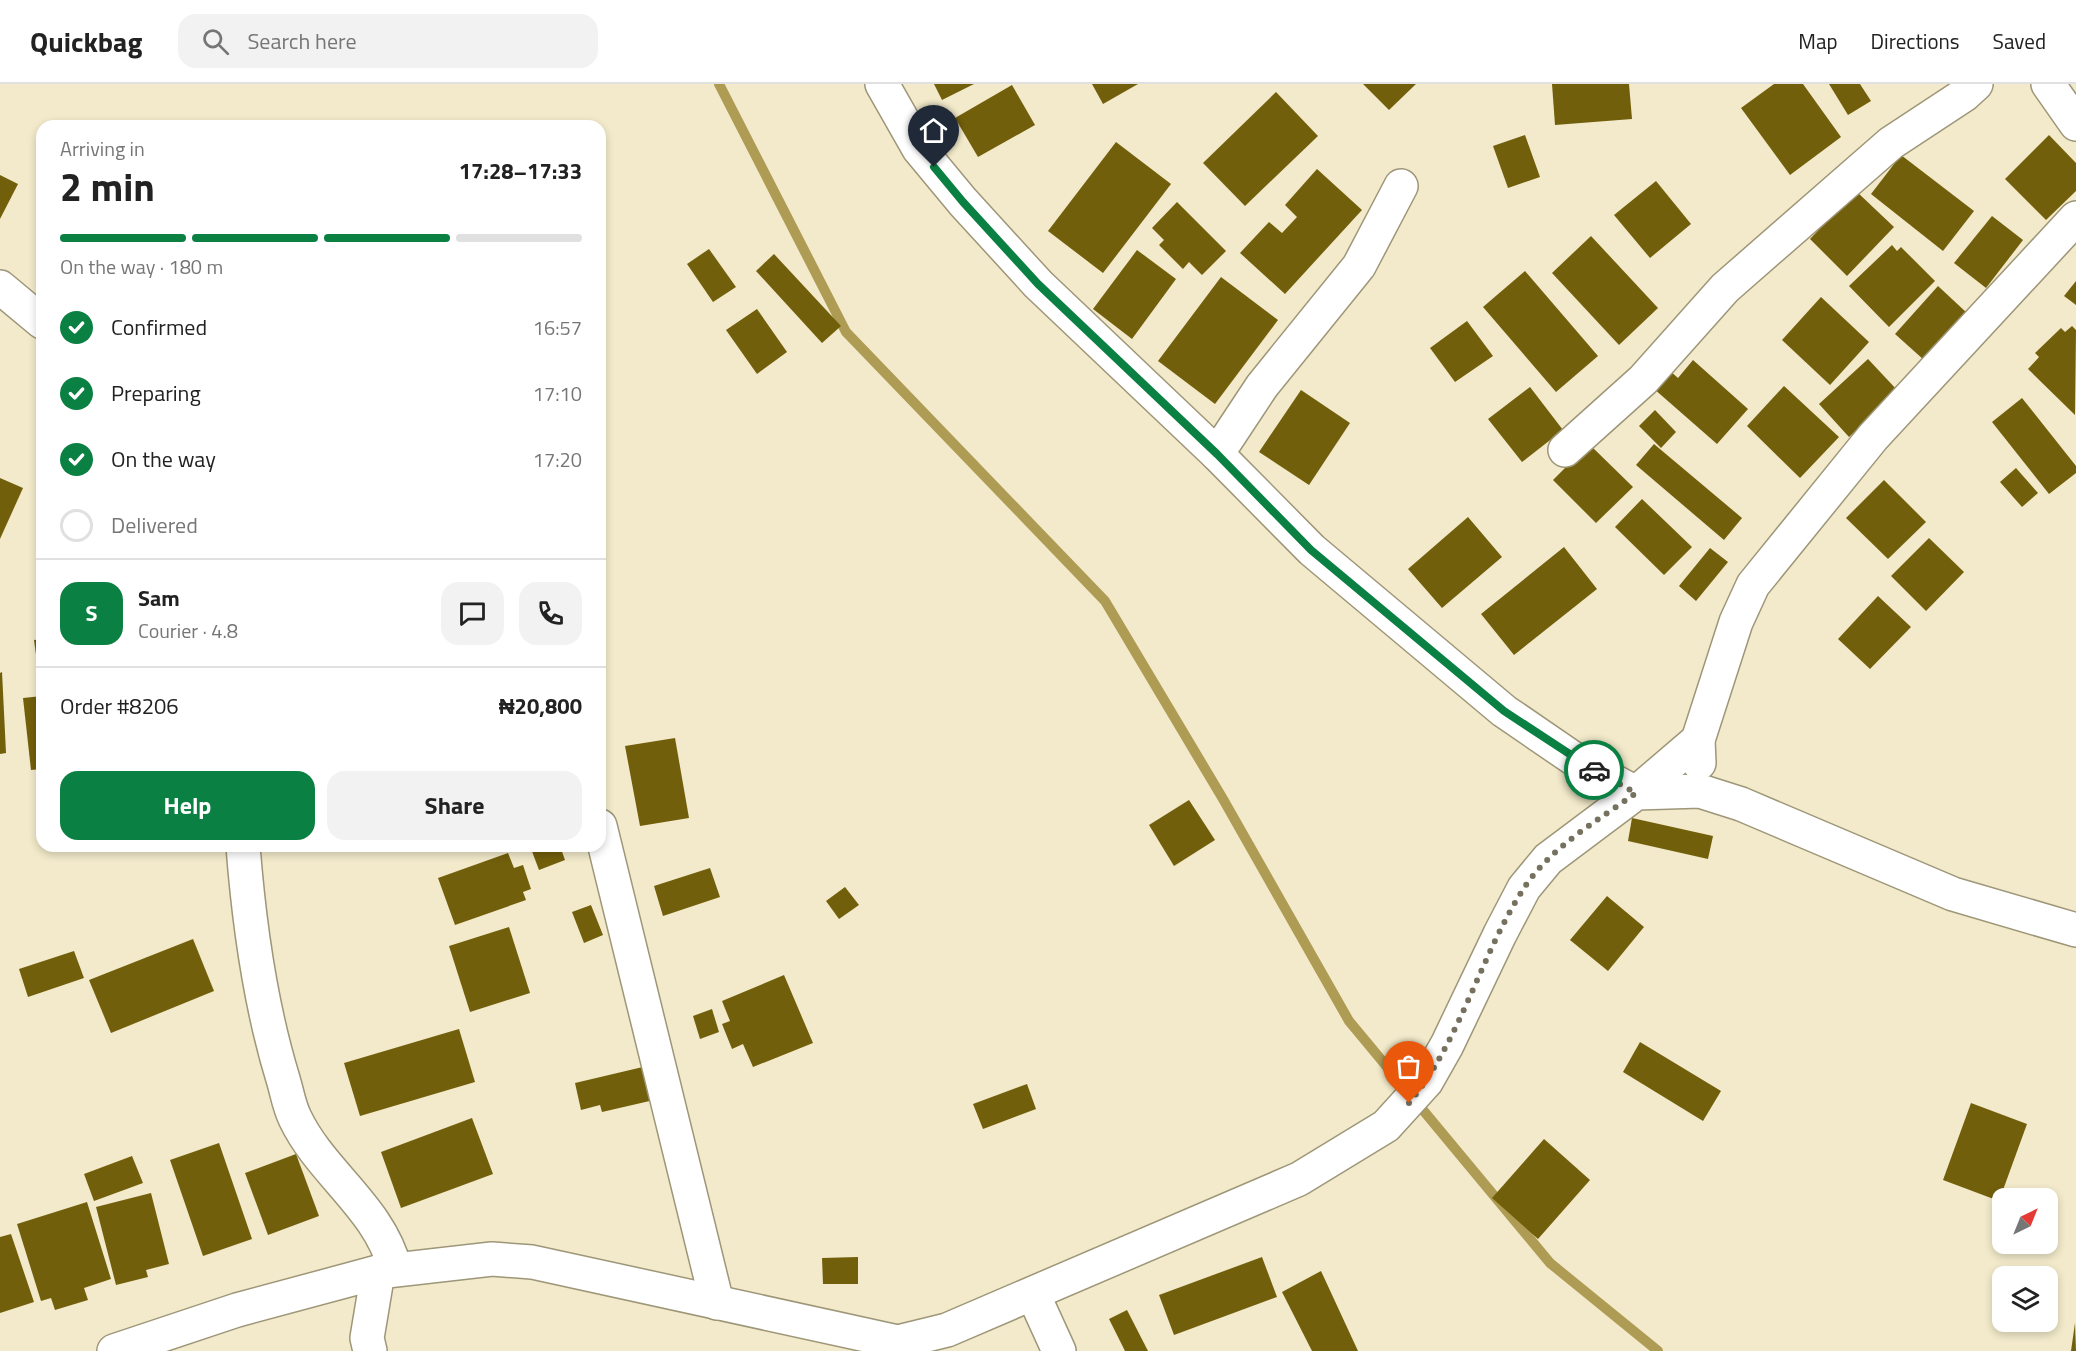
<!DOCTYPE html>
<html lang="en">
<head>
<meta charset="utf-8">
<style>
  :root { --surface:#fff; --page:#f2f2f2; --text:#222; --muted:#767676; --line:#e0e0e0; --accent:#0b8043 }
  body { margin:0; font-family:"Titillium Web",sans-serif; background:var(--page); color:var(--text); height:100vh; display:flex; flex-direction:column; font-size:22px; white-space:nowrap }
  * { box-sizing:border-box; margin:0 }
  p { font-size:20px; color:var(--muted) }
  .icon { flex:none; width:33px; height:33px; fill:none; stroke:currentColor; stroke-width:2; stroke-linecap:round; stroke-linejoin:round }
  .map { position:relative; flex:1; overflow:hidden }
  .drawer { position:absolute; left:36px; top:36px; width:570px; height:732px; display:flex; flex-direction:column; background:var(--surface); border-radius:18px; box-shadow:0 3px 9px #0003 }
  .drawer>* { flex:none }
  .needle { width:39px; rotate:43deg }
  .controls { position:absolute; left:1992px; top:1104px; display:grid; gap:12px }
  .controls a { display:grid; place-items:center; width:66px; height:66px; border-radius:12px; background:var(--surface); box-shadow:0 3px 9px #0003; font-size:30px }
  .pin { position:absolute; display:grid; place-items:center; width:51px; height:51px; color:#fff; margin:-62px -26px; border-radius:50% 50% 50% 0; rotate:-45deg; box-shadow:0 0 6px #0007 }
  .pin .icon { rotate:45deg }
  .courier { position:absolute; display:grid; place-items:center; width:60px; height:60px; margin:-30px; border:4px solid #0b8043; border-radius:50%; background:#fff; color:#222; box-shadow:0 2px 8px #0007 }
  .summary em { font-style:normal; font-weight:700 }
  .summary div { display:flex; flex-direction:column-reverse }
  .summary { display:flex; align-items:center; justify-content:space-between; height:102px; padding:0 24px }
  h1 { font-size:39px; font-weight:700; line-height:45px }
  .bar { display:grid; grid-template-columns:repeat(4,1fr); gap:9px 6px; align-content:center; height:72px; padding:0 24px }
  .bar i { height:8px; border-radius:4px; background:var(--line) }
  .bar .active { background:var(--accent) }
  .bar p { grid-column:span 4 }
  .line { display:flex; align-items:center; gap:15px; padding:0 24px; border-top:2px solid var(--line) }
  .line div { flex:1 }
  .round { display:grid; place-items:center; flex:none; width:63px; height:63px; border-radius:18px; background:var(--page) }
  ol { padding:0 24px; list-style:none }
  li { display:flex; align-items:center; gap:18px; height:66px }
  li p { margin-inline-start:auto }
  li .icon { padding:6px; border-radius:50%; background:var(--accent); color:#fff; stroke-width:4 }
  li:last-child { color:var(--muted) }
  li i { width:33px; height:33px; border:3px solid var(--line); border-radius:50% }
  .cta { display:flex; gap:12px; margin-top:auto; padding:12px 24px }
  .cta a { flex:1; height:69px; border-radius:18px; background:var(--accent); color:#fff; font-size:24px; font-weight:700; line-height:69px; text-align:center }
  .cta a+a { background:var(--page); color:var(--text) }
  header { display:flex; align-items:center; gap:36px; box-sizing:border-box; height:84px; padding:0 30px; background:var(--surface); border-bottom:2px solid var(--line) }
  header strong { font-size:28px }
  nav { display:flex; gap:33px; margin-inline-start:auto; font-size:21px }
  .search { width:420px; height:54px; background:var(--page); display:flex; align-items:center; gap:15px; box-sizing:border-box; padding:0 21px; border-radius:18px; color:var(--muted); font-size:22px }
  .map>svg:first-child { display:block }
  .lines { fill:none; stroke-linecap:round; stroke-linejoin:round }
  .stream { stroke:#ae9b54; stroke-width:10 }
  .building { fill:#725f0b }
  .street-casing { stroke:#9e9678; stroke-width:36 }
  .street { stroke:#fff; stroke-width:33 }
  .done { stroke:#76715e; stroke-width:6; stroke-dasharray:0 10.8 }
  .route { stroke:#0b8043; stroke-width:8 }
</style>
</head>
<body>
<header>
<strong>Quickbag</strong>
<div class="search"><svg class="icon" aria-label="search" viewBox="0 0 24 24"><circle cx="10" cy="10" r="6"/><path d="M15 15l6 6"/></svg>Search here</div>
<nav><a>Map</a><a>Directions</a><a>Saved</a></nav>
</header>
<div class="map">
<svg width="2076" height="1267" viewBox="0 0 2076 1267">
  <rect width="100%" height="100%" fill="#f2eaca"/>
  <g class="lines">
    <path class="stream" d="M719,0L846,248L1105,517L1223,715L1349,937L1550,1179L1658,1267"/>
  </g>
  <g class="building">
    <path d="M934,0H974L942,16Z"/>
    <path d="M1092,0H1138L1103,20Z"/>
    <path d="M1363,0H1416L1389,26Z"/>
    <path d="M1552,0H1629L1632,35L1555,41Z"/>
    <path d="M1774,0H1803L1841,53L1790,91L1741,24Z"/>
    <path d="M1829,0H1860L1871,17L1848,31Z"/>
    <path d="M1012,1L1035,41L978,73L955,34Z"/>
    <path d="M1276,8L1318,52L1245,122L1203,79Z"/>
    <path d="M1525,51L1540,93L1508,104L1493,62Z"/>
    <path d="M2049,51L2076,79V107L2046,136L2005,95Z"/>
    <path d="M1116,58L1171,100L1103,189L1048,147Z"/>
    <path d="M1901,71L1974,127L1943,167L1871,110Z"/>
    <path d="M1317,85L1362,126L1285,210L1240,169L1269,138L1282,149L1297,133L1285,121Z"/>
    <path d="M0,91L18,100L0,135Z"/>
    <path d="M1656,97L1691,140L1650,174L1614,131Z"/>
    <path d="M1856,107L1894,143L1847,192L1810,155Z"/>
    <path d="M1177,118L1226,167L1202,191L1189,178L1183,185L1159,161L1164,156L1152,144Z"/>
    <path d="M1992,132L2023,156L1986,204L1954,179Z"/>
    <path d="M1591,152L1658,224L1619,261L1552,189Z"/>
    <path d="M1892,161L1897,167L1901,163L1935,197L1889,243L1849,202Z"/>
    <path d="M709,165L736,203L713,218L687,180Z"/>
    <path d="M1137,166L1176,195L1132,255L1093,225Z"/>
    <path d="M774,170L841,242L822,259L756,187Z"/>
    <path d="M1525,187L1598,272L1556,308L1483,223Z"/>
    <path d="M1221,193L1278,236L1215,320L1158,277Z"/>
    <path d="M2076,197V221L2064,212Z"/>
    <path d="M1938,202L1967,229L1924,276L1895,250Z"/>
    <path d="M1821,213L1869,258L1830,301L1782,256Z"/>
    <path d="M757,225L787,268L757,290L726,246Z"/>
    <path d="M1467,237L1493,272L1455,298L1430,264Z"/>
    <path d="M2072,242L2076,246L2075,331L2028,285L2039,273L2035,269L2061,244L2065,248Z"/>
    <path d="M1868,275L1898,307L1849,353L1819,320Z"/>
    <path d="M1693,276L1748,325L1717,360L1653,304L1669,286L1678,294Z"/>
    <path d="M1784,302L1839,353L1800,394L1747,342Z"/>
    <path d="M1530,303L1563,346L1522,378L1488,335Z"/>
    <path d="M1301,306L1350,339L1309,401L1259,368Z"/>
    <path d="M2022,314L2076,382V389L2049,410L1992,338Z"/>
    <path d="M1655,326L1676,348L1661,364L1639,342Z"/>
    <path d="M1589,360L1633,403L1596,439L1553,396Z"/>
    <path d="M1654,360L1742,434L1724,456L1636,381Z"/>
    <path d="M2016,384L2038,409L2022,423L2000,398Z"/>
    <path d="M0,394L23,404L0,455Z"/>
    <path d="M1884,396L1926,438L1888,475L1846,434Z"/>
    <path d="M1642,415L1692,463L1664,491L1615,443Z"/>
    <path d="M1468,433L1502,473L1442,524L1408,485Z"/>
    <path d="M1929,454L1964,488L1926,527L1891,492Z"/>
    <path d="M1564,463L1597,505L1514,571L1481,530Z"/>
    <path d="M1710,464L1728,478L1696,517L1679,502Z"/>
    <path d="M1878,512L1911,543L1870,585L1838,555Z"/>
    <path d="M42,555V607H41L34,556Z"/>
    <path d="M2,588L6,669L0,670V589Z"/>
    <path d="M42,612V685L31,686L23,614Z"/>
    <path d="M675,654L689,734L640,742L625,662Z"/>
    <path d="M1189,716L1215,756L1174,782L1149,741Z"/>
    <path d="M1632,734L1713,752L1708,775L1628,757Z"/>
    <path d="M530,762H560L565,776L539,786Z"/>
    <path d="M508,769L514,784L523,781L531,805L523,808L526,816L455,841L438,794Z"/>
    <path d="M710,784L720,813L663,832L654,802Z"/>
    <path d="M845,803L859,821L839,835L826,817Z"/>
    <path d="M1607,812L1644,843L1608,887L1570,856Z"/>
    <path d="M591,821L603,851L584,859L572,828Z"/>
    <path d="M509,843L530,909L470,928L449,862Z"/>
    <path d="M193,855L214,907L111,949L89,896Z"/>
    <path d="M74,867L84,894L28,913L19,885Z"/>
    <path d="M784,891L813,959L753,983L743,960L732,965L722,940L730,937L722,917Z"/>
    <path d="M712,925L719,948L700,955L693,932Z"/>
    <path d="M459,945L475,998L360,1032L344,979Z"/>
    <path d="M1640,958L1721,1007L1703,1037L1623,988Z"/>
    <path d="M647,982L654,1016L602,1028L600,1021L581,1026L575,999Z"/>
    <path d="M1027,1000L1036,1025L983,1045L973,1020Z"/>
    <path d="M1971,1019L2027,1040L1999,1117L1943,1096Z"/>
    <path d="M472,1034L493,1090L401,1124L381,1068Z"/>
    <path d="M1544,1055L1590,1096L1538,1155L1492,1114Z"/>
    <path d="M219,1059L252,1155L203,1172L170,1076Z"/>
    <path d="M296,1070L319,1132L268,1151L245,1089Z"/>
    <path d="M132,1072L143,1099L94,1117L84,1090Z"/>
    <path d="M151,1109L169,1180L146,1186L148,1193L116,1201L96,1123Z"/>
    <path d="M87,1118L111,1195L84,1204L88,1216L55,1226L51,1214L41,1217L17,1140Z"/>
    <path d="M11,1150L34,1218L0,1229V1153Z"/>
    <path d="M858,1173V1200H823L822,1174Z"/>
    <path d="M1262,1173L1277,1213L1174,1251L1159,1211Z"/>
    <path d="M1321,1187L1358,1267H1312L1282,1208Z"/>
    <path d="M1127,1226L1148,1267H1125L1109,1235Z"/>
    <path d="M2075,1239L2076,1267H2071Z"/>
  </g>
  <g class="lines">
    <g class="street-casing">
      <g id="street">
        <path d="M882,0L919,65L963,118L1038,200L1217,370L1312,466L1504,627L1580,679L1636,709L1698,656"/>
        <path d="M2048,0L2076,40"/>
        <path d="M0,203L42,238"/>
        <path d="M1565,366L1643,296L1725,204L1891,59L1964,11L1976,0"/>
        <path d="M1217,370L1262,302L1359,182L1401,102"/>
        <path d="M1699,679L1698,656L1736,538L1753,501L1873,353L2076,134"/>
        <path d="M600,742L717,1219"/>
        <path d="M243,762C249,840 260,920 283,995C287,1008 289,1022 295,1034C321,1089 380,1124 395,1185"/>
        <path d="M1033,1210L1059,1267"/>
        <path d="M114,1267L237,1226L378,1188L492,1175L532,1178L898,1258L947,1246L1299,1095L1386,1042L1426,998L1447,961L1500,850L1524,804L1548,775L1636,709L1700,707L1741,720L1953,810L2076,846"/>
        <path d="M370,1267L367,1254L378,1188"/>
      </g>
    </g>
    <use href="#street" class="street"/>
  </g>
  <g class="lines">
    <path class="done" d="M1409,1019C1461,956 1480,872 1524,804C1551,763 1597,737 1636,709L1594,686"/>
    <path class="route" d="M934,83L963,118L1038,200L1217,370L1311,466L1504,627L1594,686"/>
  </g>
</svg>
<div class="controls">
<a><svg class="needle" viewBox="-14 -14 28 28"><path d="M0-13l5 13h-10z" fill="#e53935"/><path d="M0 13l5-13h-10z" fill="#767676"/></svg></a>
<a><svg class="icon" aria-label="layers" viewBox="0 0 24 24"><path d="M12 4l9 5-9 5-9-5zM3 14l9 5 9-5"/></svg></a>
</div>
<div class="pin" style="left:1409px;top:1019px;background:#ea580c"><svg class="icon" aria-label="bag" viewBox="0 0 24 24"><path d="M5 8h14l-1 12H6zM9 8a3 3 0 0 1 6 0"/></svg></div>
<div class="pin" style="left:934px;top:83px;background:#1f2937"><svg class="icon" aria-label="home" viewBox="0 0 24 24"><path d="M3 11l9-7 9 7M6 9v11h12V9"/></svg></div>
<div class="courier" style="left:1594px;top:686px"><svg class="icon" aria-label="car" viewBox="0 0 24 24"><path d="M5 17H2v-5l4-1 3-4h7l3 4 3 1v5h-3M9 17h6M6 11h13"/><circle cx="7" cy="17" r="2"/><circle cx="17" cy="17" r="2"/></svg></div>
<section class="drawer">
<div class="summary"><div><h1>2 min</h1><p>Arriving in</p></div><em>17:28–17:33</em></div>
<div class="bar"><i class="active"></i><i class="active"></i><i class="active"></i><i></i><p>On the way · 180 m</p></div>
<ol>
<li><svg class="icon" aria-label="check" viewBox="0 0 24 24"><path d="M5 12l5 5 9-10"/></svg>Confirmed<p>16:57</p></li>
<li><svg class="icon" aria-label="check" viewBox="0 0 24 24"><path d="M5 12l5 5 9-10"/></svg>Preparing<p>17:10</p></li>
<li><svg class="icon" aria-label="check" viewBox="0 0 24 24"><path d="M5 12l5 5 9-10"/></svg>On the way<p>17:20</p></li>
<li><i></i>Delivered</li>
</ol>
<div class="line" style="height:108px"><b class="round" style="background:var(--accent);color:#fff">S</b><div><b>Sam</b><p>Courier · 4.8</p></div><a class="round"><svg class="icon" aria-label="chat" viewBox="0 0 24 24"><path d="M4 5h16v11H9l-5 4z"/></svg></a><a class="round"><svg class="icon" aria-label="phone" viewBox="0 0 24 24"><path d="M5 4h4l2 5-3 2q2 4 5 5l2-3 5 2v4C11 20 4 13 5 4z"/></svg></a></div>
<div class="line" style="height:78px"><div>Order #8206</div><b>₦20,800</b></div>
<div class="cta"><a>Help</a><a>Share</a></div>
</section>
</div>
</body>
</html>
